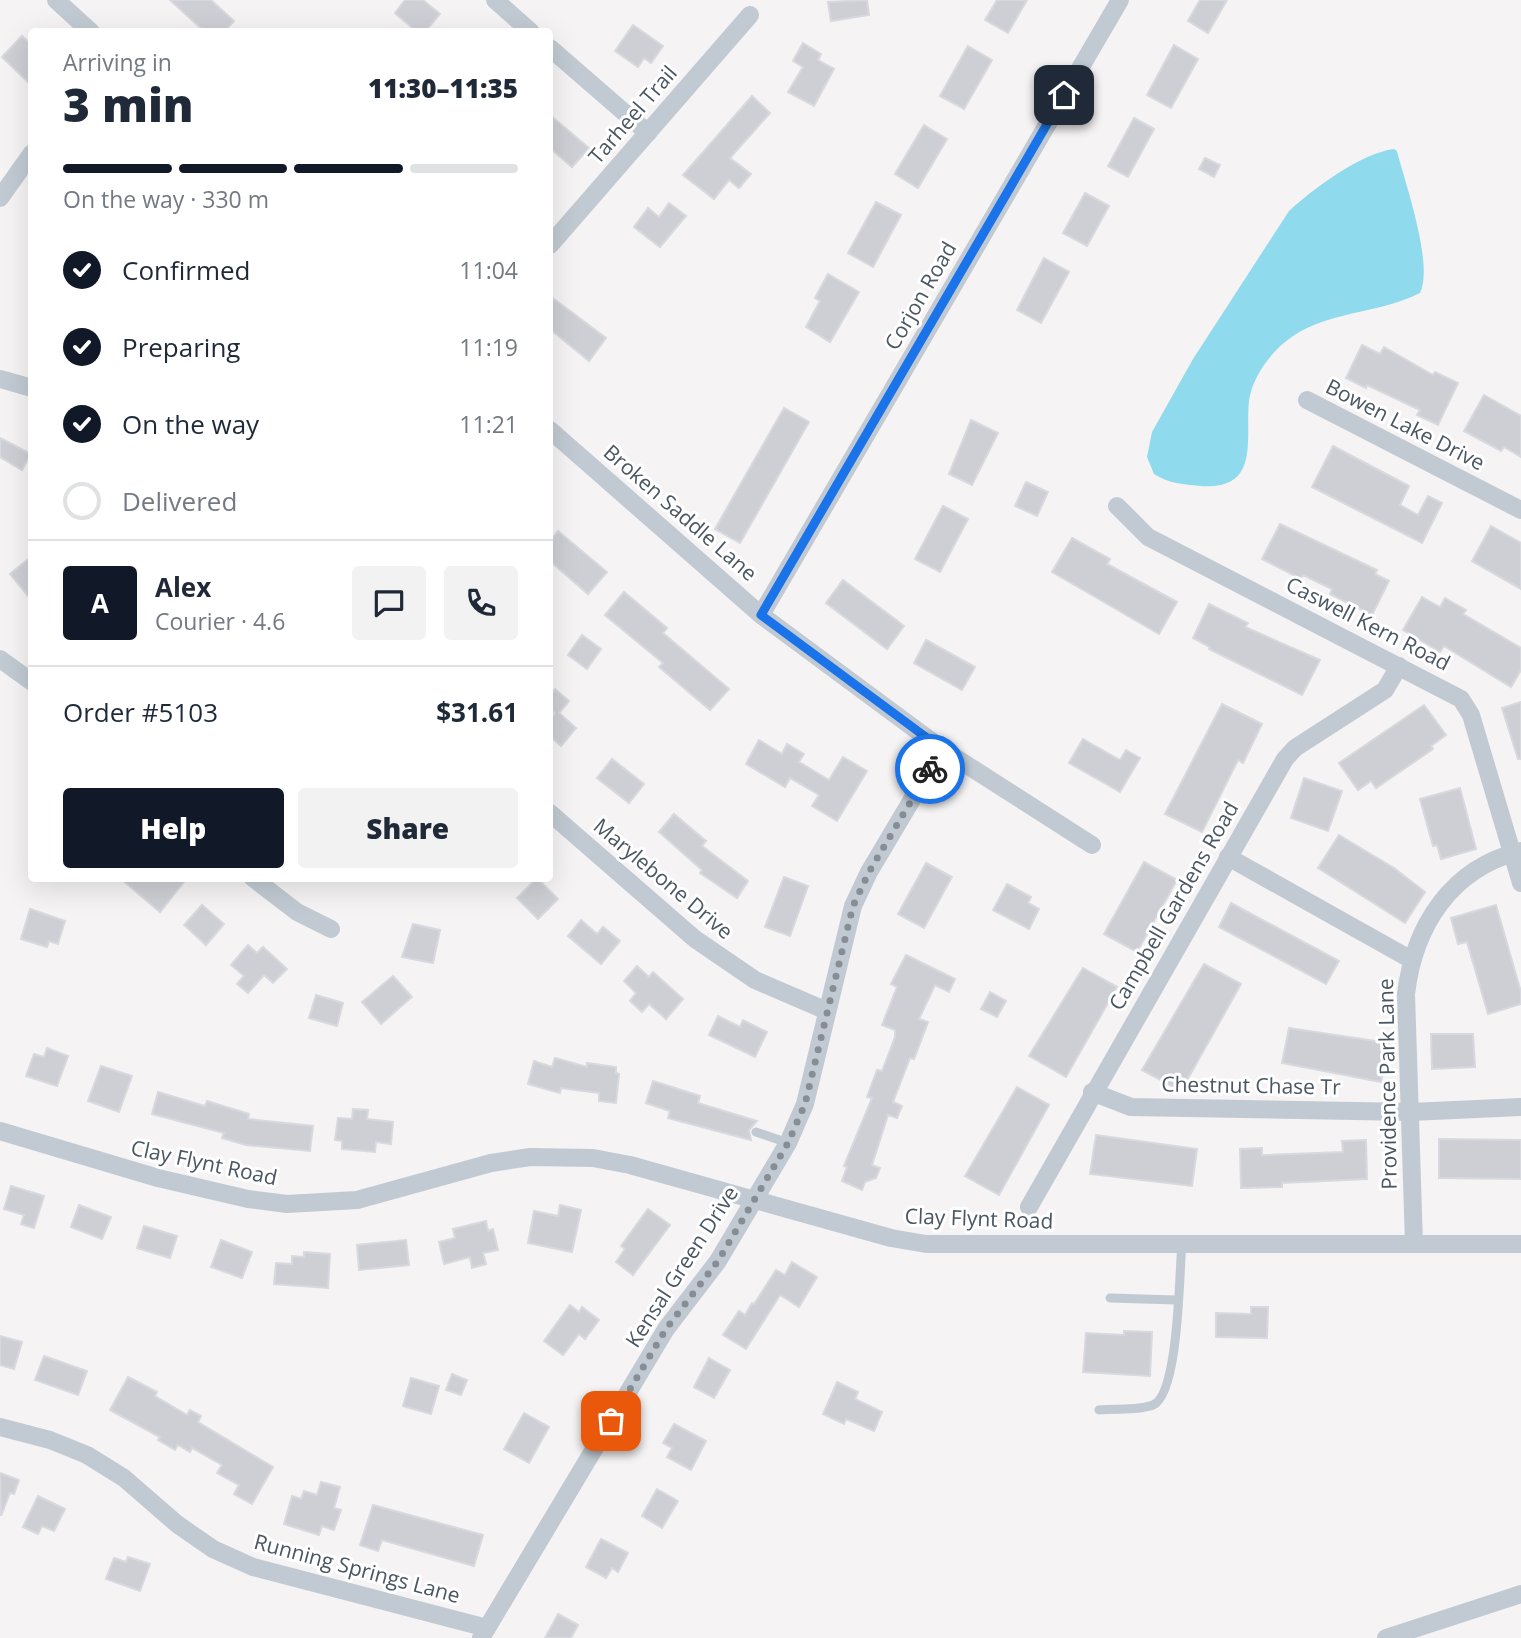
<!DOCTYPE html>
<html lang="en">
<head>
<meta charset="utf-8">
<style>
  :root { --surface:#fff; --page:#f2f2f3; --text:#1f2937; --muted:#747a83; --line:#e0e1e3; --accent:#111827 }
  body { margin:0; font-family:"Open Sans",sans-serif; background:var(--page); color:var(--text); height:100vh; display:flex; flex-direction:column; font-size:26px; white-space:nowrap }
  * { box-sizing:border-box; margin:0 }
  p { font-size:23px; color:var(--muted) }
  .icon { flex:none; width:38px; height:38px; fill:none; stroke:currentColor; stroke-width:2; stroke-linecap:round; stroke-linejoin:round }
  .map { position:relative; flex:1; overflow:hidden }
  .drawer { position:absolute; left:28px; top:28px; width:525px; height:854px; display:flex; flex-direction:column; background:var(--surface); border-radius:7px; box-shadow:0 7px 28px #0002 }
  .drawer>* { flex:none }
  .pin { position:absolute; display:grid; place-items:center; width:60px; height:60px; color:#fff; margin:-30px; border-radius:14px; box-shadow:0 4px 10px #0006 }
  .courier { position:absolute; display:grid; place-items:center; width:70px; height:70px; margin:-35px; border:5px solid #1a73e8; border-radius:50%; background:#fff; color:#222; box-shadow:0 2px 9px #0007 }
  .headline em { font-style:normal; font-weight:800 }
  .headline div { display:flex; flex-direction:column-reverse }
  .headline { display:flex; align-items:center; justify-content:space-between; height:119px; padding:0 35px }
  h1 { font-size:46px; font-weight:800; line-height:52px }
  .bar { display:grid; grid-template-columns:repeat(4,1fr); gap:10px 7px; align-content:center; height:84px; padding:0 35px }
  .bar i { height:9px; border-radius:5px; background:var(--line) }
  .bar .current { background:var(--accent) }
  .bar p { grid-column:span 4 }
  .line { display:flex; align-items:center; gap:18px; padding:0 35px; border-top:2px solid var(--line) }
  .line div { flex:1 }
  .round { display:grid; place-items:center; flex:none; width:74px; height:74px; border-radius:7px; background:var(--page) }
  ol { padding:0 35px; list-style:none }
  li { display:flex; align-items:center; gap:21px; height:77px }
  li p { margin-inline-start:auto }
  li .icon { padding:7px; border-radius:50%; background:var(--accent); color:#fff; stroke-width:4 }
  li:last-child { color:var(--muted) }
  li i { width:38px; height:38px; border:4px solid var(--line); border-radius:50% }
  .primary-button { display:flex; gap:14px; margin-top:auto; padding:14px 35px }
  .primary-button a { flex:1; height:80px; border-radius:7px; background:var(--accent); color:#fff; font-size:28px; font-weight:800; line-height:80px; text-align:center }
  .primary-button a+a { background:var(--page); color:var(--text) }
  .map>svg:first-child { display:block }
  .water { fill:#90daee }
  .building { fill:#cdcfd5; stroke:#d7d9de; stroke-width:2 }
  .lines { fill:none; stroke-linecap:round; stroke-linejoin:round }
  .lane { stroke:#c1cad2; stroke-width:9 }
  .street { stroke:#c1cad2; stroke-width:18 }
  .done { stroke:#868d94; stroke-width:7; stroke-dasharray:0 12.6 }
  .route { stroke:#1a73e8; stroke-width:9 }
  .labels { text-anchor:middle; stroke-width:6; stroke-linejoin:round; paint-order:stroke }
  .street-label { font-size:21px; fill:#4a5661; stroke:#fff }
</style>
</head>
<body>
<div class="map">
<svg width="1521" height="1638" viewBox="0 0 1521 1638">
  <rect width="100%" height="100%" fill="#f5f3f3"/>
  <path class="water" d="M1394,149L1397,151C1405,183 1434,264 1420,293C1377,315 1324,310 1285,342C1268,356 1252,379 1249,401C1245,439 1261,491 1200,486C1184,484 1169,484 1154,474L1147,457L1152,432L1193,359L1289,211C1313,189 1361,153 1394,149Z"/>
  <g class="building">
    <path d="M170,0H211L234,21L224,32H205Z"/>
    <path d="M405,0H423L440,14L425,32H417L395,13Z"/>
    <path d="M867,0L869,15L831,21L828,2Z"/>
    <path d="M997,0H1027L1008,33L985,20Z"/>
    <path d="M1200,0H1227L1208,33L1188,21Z"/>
    <path d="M633,25L663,46L651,63L644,58L638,67L615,51Z"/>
    <path d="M22,36L32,45V86L2,57Z"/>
    <path d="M803,43L821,54L818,60L834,69L814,106L788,92L803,67L793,61Z"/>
    <path d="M1174,45L1198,59L1171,108L1147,95Z"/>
    <path d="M968,46L992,60L964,109L940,96Z"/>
    <path d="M752,96L770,113L730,158L751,174L739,188L729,180L714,199L683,175Z"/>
    <path d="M550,115L589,148L572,167L550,148Z"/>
    <path d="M1134,118L1154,129L1128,177L1108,166Z"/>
    <path d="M924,125L947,139L918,188L895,174Z"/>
    <path d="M1205,158L1220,165L1214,177L1199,169Z"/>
    <path d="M1085,193L1109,206L1087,246L1063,233Z"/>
    <path d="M876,202L901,215L873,267L848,253Z"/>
    <path d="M669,203L686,216L660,247L634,227L648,208L659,217Z"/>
    <path d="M1044,258L1069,272L1041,323L1017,310Z"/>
    <path d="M828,274L859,292L830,342L806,327L820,301L815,298Z"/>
    <path d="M550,296L606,338L589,361L550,329Z"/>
    <path d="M1362,345L1380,354L1384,347L1433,375L1435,372L1458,383L1438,425L1417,415L1420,410L1367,385L1366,388L1346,378Z"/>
    <path d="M1484,395L1521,416V457L1504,447L1501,451L1464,431Z"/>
    <path d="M784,408L809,422L740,543L715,529Z"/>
    <path d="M971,420L998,433L972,485L949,474Z"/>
    <path d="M0,438L31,454L22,470L0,457Z"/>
    <path d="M1333,446L1409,486L1400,505L1418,515L1428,496L1442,503L1422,543L1312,487Z"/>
    <path d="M1026,482L1048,492L1037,516L1015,506Z"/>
    <path d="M943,506L968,519L940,572L915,559Z"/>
    <path d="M1280,524L1377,570L1375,574L1389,581L1372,615L1330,594L1332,589L1303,575L1301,579L1262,559Z"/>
    <path d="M1491,526L1521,543V589L1472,561Z"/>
    <path d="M558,531L607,572L588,594L550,561V541Z"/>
    <path d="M1072,538L1110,559L1107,564L1177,602L1159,634L1052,572Z"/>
    <path d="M32,556V601L10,574Z"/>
    <path d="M843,580L904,626L887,649L826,603Z"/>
    <path d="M624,592L667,628L663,633L729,689L710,710L659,667L663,663L605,615Z"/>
    <path d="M1422,597L1440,607L1445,598L1466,610L1463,614L1521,648V670L1511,687L1444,646L1440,652L1403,630Z"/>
    <path d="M1209,604L1248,623L1245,627L1320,660L1302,695L1209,649L1210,647L1193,638Z"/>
    <path d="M582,635L601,649L587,669L568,655Z"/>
    <path d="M926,640L975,667L962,690L914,663Z"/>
    <path d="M555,689L569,701L559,713L576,728L561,746L550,736V719L555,713L550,708V696Z"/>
    <path d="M1521,702V759H1518L1502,708Z"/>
    <path d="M1222,704L1262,724L1243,763L1238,760L1202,832L1165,814Z"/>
    <path d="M1424,705L1446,735L1431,746L1433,749L1376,788L1371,781L1358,790L1339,763Z"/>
    <path d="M1083,739L1120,760L1126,750L1140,758L1120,792L1069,763Z"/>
    <path d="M759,740L782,754L787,744L804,754L799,762L829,780L843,757L867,771L837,821L812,806L819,795L790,778L785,787L746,764Z"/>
    <path d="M612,759L644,784L629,803L597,778Z"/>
    <path d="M1304,778L1342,791L1328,831L1291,818Z"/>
    <path d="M1460,788L1476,849L1441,859L1437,845L1433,846L1420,799Z"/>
    <path d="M674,814L706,841L702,846L748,881L737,898L700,873L702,870L659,832Z"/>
    <path d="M1339,835L1394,868L1425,892L1405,923L1318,868Z"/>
    <path d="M1144,862L1177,880L1137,952L1104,934Z"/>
    <path d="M926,863L952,877L924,928L898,914Z"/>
    <path d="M784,877L808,886L790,936L765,927Z"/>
    <path d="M120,878H187L160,912Z"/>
    <path d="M537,878L558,899L538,919L517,898Z"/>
    <path d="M1007,884L1031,897L1028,903L1039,909L1029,929L993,910Z"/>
    <path d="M1231,903L1339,961L1326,984L1219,927Z"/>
    <path d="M202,905L224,924L206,945L184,925Z"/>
    <path d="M1496,905L1521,992V1004L1488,1014L1467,942L1458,944L1451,918Z"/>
    <path d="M30,909L65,921L58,944L49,941L47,947L21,939Z"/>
    <path d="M581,920L597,934L603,927L620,941L601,964L568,936Z"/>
    <path d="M413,924L440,930L433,963L402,957Z"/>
    <path d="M248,945L257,953L263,947L287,969L273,983L264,975L248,993L237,984L244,976L231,965Z"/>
    <path d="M906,955L955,979L949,992L935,985L919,1019L928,1022L914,1059L910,1058L893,1102L902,1106L897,1118L888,1115L872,1165L880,1168L876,1178L865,1182L862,1190L842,1181L847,1167L844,1166L872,1098L867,1097L877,1070L882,1071L895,1037V1030L882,1025L897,987L891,984Z"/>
    <path d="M1204,964L1241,984L1181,1091L1142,1070Z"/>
    <path d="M637,966L649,977L653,972L683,999L666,1019L649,1004L642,1012L630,1001L636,993L624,981Z"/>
    <path d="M1083,968L1117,987L1066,1077L1029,1056Z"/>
    <path d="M393,976L412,997L381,1024L362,1002Z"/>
    <path d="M990,992L1006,1001L997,1017L981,1009Z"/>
    <path d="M316,995L343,1003L337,1026L309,1018Z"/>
    <path d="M718,1016L740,1027L743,1020L767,1032L755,1057L709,1035Z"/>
    <path d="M1289,1028L1389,1043L1381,1082L1282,1063Z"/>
    <path d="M1431,1034H1473L1475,1067L1432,1069Z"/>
    <path d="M47,1048L68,1056L57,1086L26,1076L34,1054L44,1057Z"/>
    <path d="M555,1058L587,1067V1063L616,1067V1073L619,1074L616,1103L599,1101V1093L561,1088L560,1093L528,1084L534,1061L552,1067Z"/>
    <path d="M101,1066L132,1076L119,1112L88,1101Z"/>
    <path d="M653,1081L700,1096L698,1103L757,1121L749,1130L751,1140L668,1118L670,1111L646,1103Z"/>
    <path d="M1017,1087L1049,1105L999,1195L965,1176Z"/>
    <path d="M158,1092L205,1106L207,1101L249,1114L248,1119L313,1126L310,1151L246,1145L222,1138L224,1133L152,1114Z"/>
    <path d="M353,1109L368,1110L367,1119L393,1122L391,1144L376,1142L375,1152L342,1149V1141L335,1140L338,1118L352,1119Z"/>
    <path d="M1096,1135L1197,1149L1192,1186L1090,1174Z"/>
    <path d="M1439,1139L1521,1140V1179L1439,1178Z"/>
    <path d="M1366,1140L1367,1179L1282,1183V1187L1241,1188L1240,1149L1262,1148V1155L1343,1152L1342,1141Z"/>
    <path d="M11,1186L44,1196L34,1228L21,1224L24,1215L4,1209Z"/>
    <path d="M79,1205L111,1217L102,1239L71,1227Z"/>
    <path d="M560,1205L581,1210L572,1252L528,1243L534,1211L558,1216Z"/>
    <path d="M648,1209L670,1225L633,1275L616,1262L625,1249L621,1246Z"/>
    <path d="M486,1221L488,1231L493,1229L498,1250L483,1253L486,1264L472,1268L470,1257L444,1264L439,1242L455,1238L453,1229Z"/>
    <path d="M144,1226L177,1236L170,1258L137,1248Z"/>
    <path d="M221,1240L252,1252L242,1278L211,1267Z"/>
    <path d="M406,1240L409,1265L359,1270L357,1245Z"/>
    <path d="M304,1252L330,1254L328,1288L274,1284L276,1263L292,1264V1256L304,1257Z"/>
    <path d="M792,1262L817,1277L799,1307L780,1295L746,1349L723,1335L739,1311L745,1315L752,1303L754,1304L776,1270L785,1275Z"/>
    <path d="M570,1305L579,1312L582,1307L599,1320L585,1339L579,1334L563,1355L544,1341Z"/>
    <path d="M1251,1307H1268L1267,1338L1216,1337V1313L1251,1314Z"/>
    <path d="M1124,1331L1152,1332L1150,1376L1083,1372L1086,1333L1124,1335Z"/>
    <path d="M0,1336L22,1342L14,1369L0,1365Z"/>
    <path d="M44,1356L87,1371L78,1395L35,1380Z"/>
    <path d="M709,1358L730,1370L714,1398L694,1387Z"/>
    <path d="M452,1374L467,1380L461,1395L446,1390Z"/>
    <path d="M128,1377L157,1392L155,1396L187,1415L190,1410L201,1416L198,1422L273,1467L252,1504L234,1494L239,1485L217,1473L222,1465L192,1448L190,1452L178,1445L175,1450L158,1440L160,1437L110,1410Z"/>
    <path d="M411,1378L439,1386L431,1414L403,1406Z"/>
    <path d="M837,1382L858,1392L855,1399L882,1412L874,1431L846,1419L844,1424L823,1414Z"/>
    <path d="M524,1413L549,1427L529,1463L504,1449Z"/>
    <path d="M674,1424L706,1441L691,1470L667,1457L672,1448L663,1443Z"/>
    <path d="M0,1473L19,1480L14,1494L10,1493L1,1516Z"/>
    <path d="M321,1482L340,1487L334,1508L341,1510L334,1530L322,1526L319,1535L284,1524L292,1496L301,1499L304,1491L317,1495Z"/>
    <path d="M657,1489L678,1501L662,1528L642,1516Z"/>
    <path d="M38,1496L65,1509L54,1531L42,1526L38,1534L23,1527Z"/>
    <path d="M373,1505L483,1535L474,1566L382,1540L378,1551L360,1545Z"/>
    <path d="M601,1539L628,1553L618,1572L612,1568L606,1578L586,1567Z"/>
    <path d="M128,1557L150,1564L140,1591L106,1579L114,1558L126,1562Z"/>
    <path d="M558,1614L578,1625L571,1638H545Z"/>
  </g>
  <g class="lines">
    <g class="lane">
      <path d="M756,1132L788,1143"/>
      <path d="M1110,1298L1176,1300"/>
      <path d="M1099,1410C1114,1408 1138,1411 1153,1405C1179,1394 1179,1273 1182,1244"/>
    </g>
    <g class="street">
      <path d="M56,0L91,32"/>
      <path d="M495,0L531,32"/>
      <path d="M550,48L648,133"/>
      <path d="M0,198L32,153"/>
      <path d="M550,245L750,15"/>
      <path d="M0,379L32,388"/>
      <path d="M1307,400L1521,510"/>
      <path d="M550,430L761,615L942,749L1092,845"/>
      <path d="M1117,506L1148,537L1461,699L1471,715L1521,883"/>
      <path d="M761,615L1120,0"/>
      <path d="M0,659L32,682"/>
      <path d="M550,813L695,939L755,980L827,1011"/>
      <path d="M1228,857L1410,959"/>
      <path d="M253,878L297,912L331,929"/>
      <path d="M1092,1092L1131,1107L1411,1112L1521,1107"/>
      <path d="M0,1131L158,1178L248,1199L287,1204L357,1200L491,1163L530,1157L593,1158L630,1165L891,1238L926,1244H1521"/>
      <path d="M1029,1207L1285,759L1295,748L1385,690L1399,666"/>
      <path d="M1414,1244L1406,994C1414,926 1451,868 1521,851"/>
      <path d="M0,1427L50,1440L87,1455L124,1478L177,1524L213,1549L253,1567L487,1628"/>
      <path d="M481,1638L666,1329L718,1261L788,1143L805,1104L853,906L869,872L942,749"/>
      <path d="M1386,1638L1521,1594"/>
    </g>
  </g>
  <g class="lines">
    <path class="done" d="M611,1421L666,1329L718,1261L788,1143L805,1104L853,906L869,872L930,769"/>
    <path class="route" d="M930,769L942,749L761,615L1064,95"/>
  </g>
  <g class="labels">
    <g class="street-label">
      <text transform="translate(633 115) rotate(-49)" y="7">Tarheel Trail</text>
      <text transform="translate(921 296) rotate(-60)" y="7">Corjon Road</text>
      <text transform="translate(1405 425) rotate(27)" y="7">Bowen Lake Drive</text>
      <text transform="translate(680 513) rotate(41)" y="7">Broken Saddle Lane</text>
      <text transform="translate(1368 624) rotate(27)" y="7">Caswell Kern Road</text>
      <text transform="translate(663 879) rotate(40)" y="7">Marylebone Drive</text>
      <text transform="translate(1174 906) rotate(-60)" y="7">Campbell Gardens Road</text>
      <text transform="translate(1388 1084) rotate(-91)" y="7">Providence Park Lane</text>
      <text transform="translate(1251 1086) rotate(1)" y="7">Chestnut Chase Tr</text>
      <text transform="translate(204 1163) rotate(12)" y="7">Clay Flynt Road</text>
      <text transform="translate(979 1219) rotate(2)" y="7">Clay Flynt Road</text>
      <text transform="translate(682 1267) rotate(-57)" y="7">Kensal Green Drive</text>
      <text transform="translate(357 1569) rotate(15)" y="7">Running Springs Lane</text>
    </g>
  </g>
</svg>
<div class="pin" style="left:611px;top:1421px;background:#ea580c"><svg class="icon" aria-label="bag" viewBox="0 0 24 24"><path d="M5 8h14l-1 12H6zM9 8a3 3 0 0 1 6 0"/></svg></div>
<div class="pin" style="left:1064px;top:95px;background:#1f2937"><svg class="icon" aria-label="home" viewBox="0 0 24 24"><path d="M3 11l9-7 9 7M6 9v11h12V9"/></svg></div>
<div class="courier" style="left:930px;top:769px"><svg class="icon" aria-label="bike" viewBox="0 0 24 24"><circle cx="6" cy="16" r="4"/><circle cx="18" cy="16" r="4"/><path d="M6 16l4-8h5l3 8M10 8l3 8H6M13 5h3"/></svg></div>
<section class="drawer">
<div class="headline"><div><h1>3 min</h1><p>Arriving in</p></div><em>11:30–11:35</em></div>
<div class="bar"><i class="current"></i><i class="current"></i><i class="current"></i><i></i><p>On the way · 330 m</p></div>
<ol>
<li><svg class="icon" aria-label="check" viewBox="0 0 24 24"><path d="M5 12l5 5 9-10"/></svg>Confirmed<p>11:04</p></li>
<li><svg class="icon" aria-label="check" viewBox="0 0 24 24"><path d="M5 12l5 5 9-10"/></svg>Preparing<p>11:19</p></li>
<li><svg class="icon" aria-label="check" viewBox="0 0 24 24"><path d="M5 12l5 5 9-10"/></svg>On the way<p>11:21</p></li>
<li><i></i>Delivered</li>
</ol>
<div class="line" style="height:126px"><b class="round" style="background:var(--accent);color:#fff">A</b><div><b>Alex</b><p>Courier · 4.6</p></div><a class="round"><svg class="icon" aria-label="chat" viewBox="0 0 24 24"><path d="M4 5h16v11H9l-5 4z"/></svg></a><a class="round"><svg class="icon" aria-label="phone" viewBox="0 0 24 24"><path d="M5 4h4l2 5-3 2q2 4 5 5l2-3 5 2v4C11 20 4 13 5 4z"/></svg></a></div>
<div class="line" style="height:91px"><div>Order #5103</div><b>$31.61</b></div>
<div class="primary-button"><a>Help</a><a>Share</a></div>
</section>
</div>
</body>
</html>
